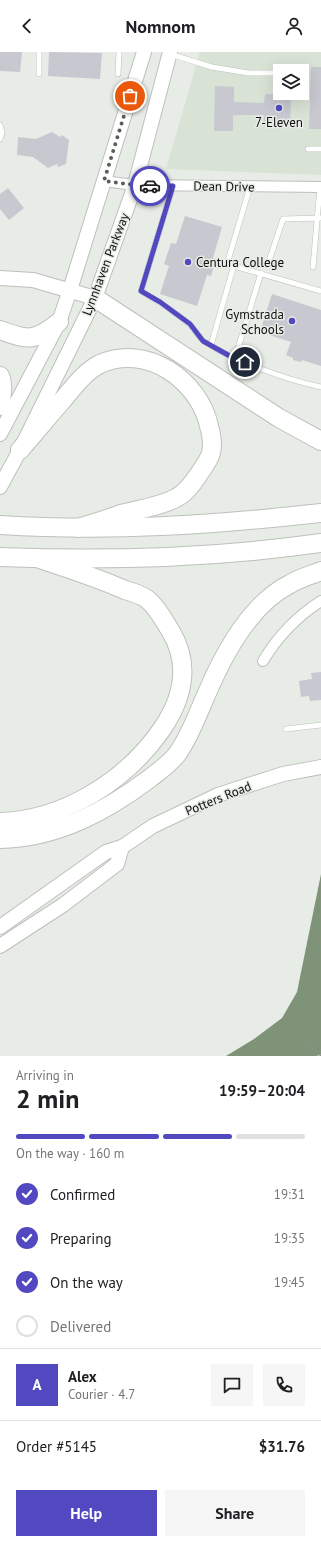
<!DOCTYPE html>
<html lang="en">
<head>
<meta charset="utf-8">
<style>
  :root { --surface:#fff; --page:#f6f6f6; --text:#202124; --muted:#757577; --line:#e0e0e0; --accent:#5249c0 }
  body { margin:0; font-family:"PT Sans",sans-serif; background:var(--page); color:var(--text); height:100vh; display:flex; flex-direction:column; font-size:15px; white-space:nowrap }
  * { box-sizing:border-box; margin:0 }
  p { font-size:13px; color:var(--muted) }
  .icon { flex:none; width:22px; height:22px; fill:none; stroke:currentColor; stroke-width:2; stroke-linecap:round; stroke-linejoin:round }
  .map { position:relative; height:1004px; overflow:hidden }
  .side { display:flex; flex-direction:column; background:var(--surface); flex:1 }
  .side>* { flex:none }
  .buttons { position:absolute; left:273px; top:12px; display:grid; gap:8px }
  .buttons a { display:grid; place-items:center; width:36px; height:36px; border-radius:0px; background:var(--surface); box-shadow:0 4px 16px #0002; font-size:20px }
  .pin { position:absolute; display:grid; place-items:center; width:34px; height:34px; color:#fff; margin:-17px; border:2px solid #fff; border-radius:50%; box-shadow:0 1px 4px #0007 }
  .courier { position:absolute; display:grid; place-items:center; width:40px; height:40px; margin:-20px; border:3px solid #5249c0; border-radius:50%; background:#fff; color:#222; box-shadow:0 1px 5px #0007 }
  .head em { font-style:normal; font-weight:600 }
  .head div { display:flex; flex-direction:column-reverse }
  .head { display:flex; align-items:center; justify-content:space-between; height:68px; padding:0 16px }
  h1 { font-size:26px; font-weight:600; line-height:30px }
  .bar { display:grid; grid-template-columns:repeat(4,1fr); gap:6px 4px; align-content:center; height:48px; padding:0 16px }
  .bar i { height:5px; border-radius:3px; background:var(--line) }
  .bar .current { background:var(--accent) }
  .bar p { grid-column:span 4 }
  .line { display:flex; align-items:center; gap:10px; padding:0 16px; border-top:1px solid var(--line) }
  .line div { flex:1 }
  .round { display:grid; place-items:center; flex:none; width:42px; height:42px; border-radius:0px; background:var(--page) }
  ol { padding:0 16px; list-style:none }
  li { display:flex; align-items:center; gap:12px; height:44px }
  li p { margin-inline-start:auto }
  li .icon { padding:4px; border-radius:50%; background:var(--accent); color:#fff; stroke-width:4 }
  li:last-child { color:var(--muted) }
  li i { width:22px; height:22px; border:2px solid var(--line); border-radius:50% }
  .cta { display:flex; gap:8px; margin-top:auto; padding:8px 16px }
  .cta a { flex:1; height:46px; border-radius:0px; background:var(--accent); color:#fff; font-size:16px; font-weight:600; line-height:46px; text-align:center }
  .cta a+a { background:var(--page); color:var(--text) }
  header { display:flex; justify-content:space-between; align-items:center; height:52px; padding:0 16px; background:var(--surface); font-size:18px; font-weight:600 }
  .map>svg:first-child { display:block }
  .built { fill:#d8e3d6; fill-rule:evenodd }
  .water { fill:#7f9379 }
  .building { fill:#c7c8d0 }
  .lines { fill:none; stroke-linecap:round; stroke-linejoin:round }
  .lane-casing { stroke:#bcc1ba; stroke-width:6 }
  .street-casing { stroke:#bcc1ba; stroke-width:12 }
  .secondary-casing { stroke:#bcc1ba; stroke-width:16 }
  .highway-casing { stroke:#bcc1ba; stroke-width:20 }
  .path { stroke:#8b8f8a; stroke-width:2; stroke-dasharray:3 2; stroke-linecap:butt }
  .lane { stroke:#fff; stroke-width:5 }
  .street { stroke:#fff; stroke-width:10 }
  .secondary { stroke:#fff; stroke-width:14 }
  .highway { stroke:#fff; stroke-width:18 }
  .done { stroke:#5b5d5a; stroke-width:4; stroke-dasharray:0 7.2 }
  .route { stroke:#5249c0; stroke-width:5 }
  .poi-dot { fill:#5249c0; stroke:#e7ede6; stroke-width:1.5 }
  .labels { text-anchor:middle; stroke-width:3; stroke-linejoin:round; paint-order:stroke }
  .poi-label { font-size:13px; fill:#0f100e; stroke:#e7ede6 }
  .street-label { font-size:13px; fill:#0f100e; stroke:#e7ede6 }
</style>
</head>
<body>
<header><svg class="icon" aria-label="back" viewBox="0 0 24 24"><path d="M15 5l-7 7 7 7"/></svg>Nomnom<svg class="icon" aria-label="person" viewBox="0 0 24 24"><circle cx="12" cy="8" r="4"/><path d="M4 21q1-7 8-7t8 7"/></svg></header>
<div class="map">
<svg width="321" height="1004" viewBox="0 0 321 1004">
  <rect width="100%" height="100%" fill="#e7ede6"/>
  <path class="built" d="M200,0H321V123L166,117ZM280,19H302V41H280Z"/>
  <path class="water" d="M321,822V1002L317,1004H226L254,987L282,966L297,940Z"/>
  <g class="building">
    <path d="M0,0H22L20,20L0,19Z"/>
    <path d="M49,0L102,1L100,27L48,24Z"/>
    <path d="M311,15H321V77H309Z"/>
    <path d="M215,34L234,35V50L264,51L265,42L291,43L290,73L264,72V63H233V79H214Z"/>
    <path d="M52,80L60,85L62,83L69,88L66,112L58,115L57,112L48,116L33,105L17,103L18,85L36,87Z"/>
    <path d="M8,136L24,156L9,168L0,157V142Z"/>
    <path d="M185,164L222,175L213,206L216,207L211,224L207,223L197,254L160,242L169,214L164,212L171,191L176,192Z"/>
    <path d="M272,242L321,258V314L302,308L301,310L293,308V306L286,303L291,290L260,280Z"/>
    <path d="M321,620V648L310,649L309,644L301,645L299,629L312,627L311,621Z"/>
  </g>
  <g class="lines">
    <g class="lane-casing">
      <g id="lane">
        <path d="M170,2L212,15L248,21H280"/>
        <path d="M39,22V0"/>
        <path d="M118,22L119,0"/>
        <path d="M0,73L2,81L0,87"/>
        <path d="M308,97H321"/>
        <path d="M173,134L141,239C158,249 174,259 189,272C195,277 198,285 205,290C234,309 287,328 321,335"/>
        <path d="M250,135L227,212L321,239"/>
        <path d="M268,212L283,167L321,166"/>
        <path d="M313,215L320,135"/>
        <path d="M211,293L234,213"/>
        <path d="M235,306L261,221"/>
        <path d="M286,677L321,673"/>
      </g>
    </g>
    <g class="street-casing">
      <g id="street">
        <path d="M103,129L135,133L321,135"/>
        <path d="M263,609C278,584 296,565 321,549"/>
      </g>
    </g>
    <g class="secondary-casing">
      <g id="secondary">
        <path d="M0,226L33,228L95,246"/>
        <path d="M0,382L59,270L70,238L144,0"/>
        <path d="M0,435L20,398L95,246L135,133L170,0"/>
        <path d="M0,875L106,800L122,795L153,774L218,743L283,722L321,715"/>
        <path d="M0,894L63,853L117,812L122,795"/>
      </g>
    </g>
    <g class="highway-casing">
      <g id="highway">
        <path d="M95,246L279,366L321,389"/>
        <path d="M0,278C29,289 35,289 59,270"/>
        <path d="M0,324C4,333 2,345 0,354"/>
        <path d="M20,398C34,382 47,366 61,350C73,336 84,320 100,312C146,291 199,328 209,374C211,381 213,393 211,401C209,408 203,416 199,422C193,431 186,441 176,446C159,455 139,457 121,462C107,467 92,472 78,476"/>
        <path d="M0,473C109,480 213,473 321,461"/>
        <path d="M0,505C107,509 215,506 321,491"/>
        <path d="M0,770C64,768 126,729 162,677C183,646 191,612 170,578C163,567 158,556 147,547C141,543 132,540 125,538C96,525 66,516 37,506"/>
        <path d="M0,787C56,786 105,760 149,727C159,719 171,711 178,701C191,682 198,661 207,641C224,601 250,552 290,532C300,526 311,523 321,519"/>
      </g>
    </g>
    <g class="path">
      <path d="M309,992L321,1004"/>
      <path d="M304,997L315,987"/>
    </g>
    <use href="#lane" class="lane"/>
    <use href="#street" class="street"/>
    <use href="#secondary" class="secondary"/>
    <use href="#highway" class="highway"/>
  </g>
  <g class="lines">
    <path class="done" d="M130,44L104,129L135,133L150,134"/>
    <path class="route" d="M150,134H173L141,239L160,250L190,272L203,289L228,303L245,310"/>
  </g>
  <g class="poi-dot">
    <circle cx="279" cy="56" r="4"/>
    <circle cx="188" cy="210" r="4"/>
    <circle cx="292" cy="269" r="4"/>
  </g>
  <g class="labels">
    <g class="poi-label">
      <text x="279" y="75">7-Eleven</text>
      <text x="196" y="215" text-anchor="start">Centura College</text>
      <text x="284" y="267" text-anchor="end">Gymstrada<tspan x="284" dy="15">Schools</tspan></text>
    </g>
    <g class="street-label">
      <text transform="translate(224 134) rotate(1)" y="5">Dean Drive</text>
      <text transform="translate(105 212) rotate(-69)" y="5">Lynnhaven Parkway</text>
      <text transform="translate(218 746) rotate(-22)" y="5">Potters Road</text>
    </g>
  </g>
</svg>
<div class="buttons">
<a><svg class="icon" aria-label="layers" viewBox="0 0 24 24"><path d="M12 4l9 5-9 5-9-5zM3 14l9 5 9-5"/></svg></a>
</div>
<div class="pin" style="left:130px;top:44px;background:#ea580c"><svg class="icon" aria-label="bag" viewBox="0 0 24 24"><path d="M5 8h14l-1 12H6zM9 8a3 3 0 0 1 6 0"/></svg></div>
<div class="pin" style="left:245px;top:310px;background:#1f2937"><svg class="icon" aria-label="home" viewBox="0 0 24 24"><path d="M3 11l9-7 9 7M6 9v11h12V9"/></svg></div>
<div class="courier" style="left:150px;top:134px"><svg class="icon" aria-label="car" viewBox="0 0 24 24"><path d="M5 17H2v-5l4-1 3-4h7l3 4 3 1v5h-3M9 17h6M6 11h13"/><circle cx="7" cy="17" r="2"/><circle cx="17" cy="17" r="2"/></svg></div>
</div>
<section class="side">
<div class="head"><div><h1>2 min</h1><p>Arriving in</p></div><em>19:59–20:04</em></div>
<div class="bar"><i class="current"></i><i class="current"></i><i class="current"></i><i></i><p>On the way · 160 m</p></div>
<ol>
<li><svg class="icon" aria-label="check" viewBox="0 0 24 24"><path d="M5 12l5 5 9-10"/></svg>Confirmed<p>19:31</p></li>
<li><svg class="icon" aria-label="check" viewBox="0 0 24 24"><path d="M5 12l5 5 9-10"/></svg>Preparing<p>19:35</p></li>
<li><svg class="icon" aria-label="check" viewBox="0 0 24 24"><path d="M5 12l5 5 9-10"/></svg>On the way<p>19:45</p></li>
<li><i></i>Delivered</li>
</ol>
<div class="line" style="height:72px"><b class="round" style="background:var(--accent);color:#fff">A</b><div><b>Alex</b><p>Courier · 4.7</p></div><a class="round"><svg class="icon" aria-label="chat" viewBox="0 0 24 24"><path d="M4 5h16v11H9l-5 4z"/></svg></a><a class="round"><svg class="icon" aria-label="phone" viewBox="0 0 24 24"><path d="M5 4h4l2 5-3 2q2 4 5 5l2-3 5 2v4C11 20 4 13 5 4z"/></svg></a></div>
<div class="line" style="height:52px"><div>Order #5145</div><b>$31.76</b></div>
<div class="cta"><a>Help</a><a>Share</a></div>
</section>
</body>
</html>
